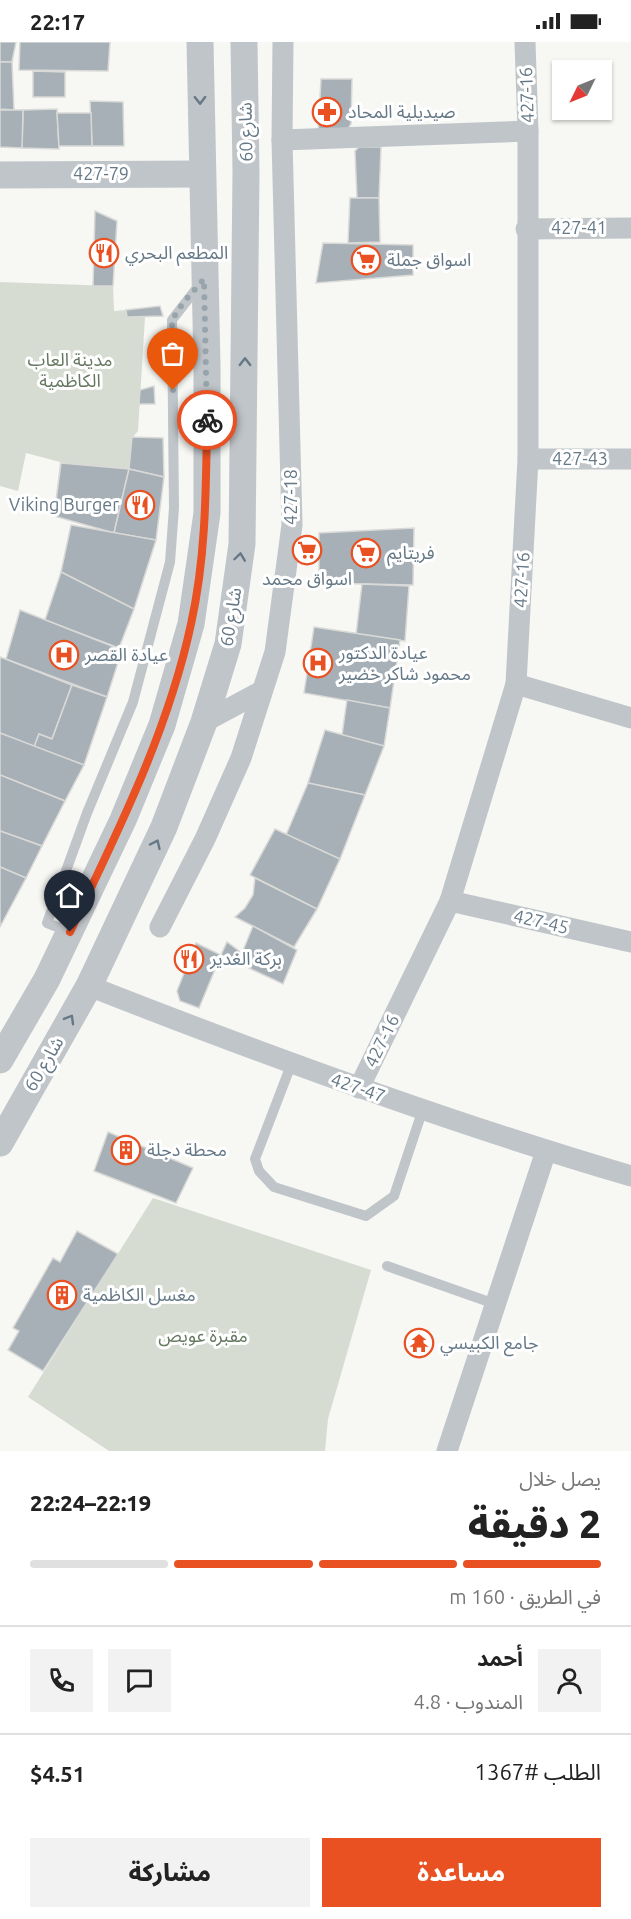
<!DOCTYPE html>
<html lang="ar">
<head>
<meta charset="utf-8">
<style>
  :root { --surface:#fff; --page:#f2f2f2; --text:#222; --muted:#767676; --line:#e0e0e0; --accent:#e95022 }
  body { margin:0; font-family:Ubuntu,"Noto Sans Arabic",sans-serif; background:var(--page); color:var(--text); direction:rtl; height:100vh; display:flex; flex-direction:column; font-size:22px; white-space:nowrap }
  * { box-sizing:border-box; margin:0 }
  p { font-size:20px; color:var(--muted) }
  .icon { flex:none; width:33px; height:33px; fill:none; stroke:currentColor; stroke-width:2; stroke-linecap:round; stroke-linejoin:round }
  .map { position:relative; height:1409px; overflow:hidden; direction:ltr }
  .details { display:flex; flex-direction:column; background:var(--surface); flex:1 }
  .details>* { flex:none }
  .needle { width:39px; rotate:227deg }
  .fabs { position:absolute; left:552px; top:18px; display:grid; gap:12px }
  .fabs a { display:grid; place-items:center; width:60px; height:60px; border-radius:0px; background:var(--surface); box-shadow:0 2px 4px #0004; font-size:30px }
  .pin { position:absolute; display:grid; place-items:center; width:51px; height:51px; color:#fff; margin:-62px -26px; border-radius:50% 50% 50% 0; rotate:-45deg; box-shadow:0 0 6px #0007 }
  .pin .icon { rotate:45deg }
  .courier { position:absolute; display:grid; place-items:center; width:60px; height:60px; margin:-30px; border:4px solid #e95022; border-radius:50%; background:#fff; color:#222; box-shadow:0 2px 8px #0007 }
  .headline em { font-style:normal; font-weight:800 }
  .headline div { display:flex; flex-direction:column-reverse }
  .headline { display:flex; align-items:center; justify-content:space-between; height:102px; padding:0 30px }
  h1 { font-size:39px; font-weight:800; line-height:45px }
  .bar { display:grid; grid-template-columns:repeat(4,1fr); gap:9px 6px; align-content:center; height:72px; padding:0 30px }
  .bar i { height:8px; border-radius:4px; background:var(--line) }
  .bar .active { background:var(--accent) }
  .bar p { grid-column:span 4 }
  .line { display:flex; align-items:center; gap:15px; padding:0 30px; border-top:2px solid var(--line) }
  .line div { flex:1 }
  .round { display:grid; place-items:center; flex:none; width:63px; height:63px; border-radius:0px; background:var(--page) }
  .button { display:flex; gap:12px; margin-top:auto; padding:12px 30px }
  .button a { flex:1; height:69px; border-radius:0px; background:var(--accent); color:#fff; font-size:24px; font-weight:800; line-height:69px; text-align:center }
  .button a+a { background:var(--page); color:var(--text) }
  .status { display:flex; justify-content:space-between; align-items:center; height:42px; padding:0 30px; background:var(--surface); direction:ltr }
  .status svg { height:16px; fill:currentColor }
  .map>svg:first-child { display:block }
  .green { fill:#d7dcd3 }
  .building { fill:#a7b0b6; stroke:#d9d9d7; stroke-width:1.5 }
  .lines { fill:none; stroke-linecap:round; stroke-linejoin:round }
  .service { stroke:#c0c5c9; stroke-width:10 }
  .minor { stroke:#c0c5c9; stroke-width:21 }
  .tertiary { stroke:#c0c5c9; stroke-width:27 }
  .oneway { stroke:#657886 }
  .done { stroke:#98a4ac; stroke-width:6; stroke-dasharray:0 10.8 }
  .route { stroke:#e95022; stroke-width:8 }
  .labels { text-anchor:middle; stroke-width:6; stroke-linejoin:round; paint-order:stroke }
  .street-label { font-size:18px; fill:#657886; stroke:#fff }
  .poi-label { font-size:18px; fill:#657886; stroke:#fff; text-anchor:start }
  .park-label { font-size:18px; fill:#657860; stroke:#fff }
</style>
</head>
<body>
<div class="status"><b>22:17</b><svg viewBox="0 0 49 12"><path d="M0 12V9h3v3zM5 12V6h3v6zM10 12V3h3v9zM15 12V0h3v12zM26 1h20v11H26zM47 4h2v5h-2z"/></svg></div>
<div class="map">
<svg width="631" height="1409" viewBox="0 0 631 1409">
  <rect width="100%" height="100%" fill="#f7f7f4"/>
  <g class="green">
    <path d="M0,240L113,244L114,269L126,268L128,275H145L138,389L132,396L129,427L114,491L54,474L60,420L26,411L18,449L0,444Z"/>
    <path d="M153,1156L371,1228L328,1377L325,1409H109L28,1355Z"/>
  </g>
  <g class="building">
    <path d="M0,0H16L12,20H0Z"/>
    <path d="M20,0H110L108,29L19,28Z"/>
    <path d="M0,20H12L14,68L0,67Z"/>
    <path d="M33,29L65,30V55H33Z"/>
    <path d="M321,37H352L351,82L345,91L318,92Z"/>
    <path d="M90,59L123,60L124,104H92Z"/>
    <path d="M319,59L335,60V80L318,82Z"/>
    <path d="M57,67L59,107L22,106L23,68Z"/>
    <path d="M0,68H23L22,106L0,105Z"/>
    <path d="M57,71H91L92,104H59Z"/>
    <path d="M359,105H381L379,156H357L355,109Z"/>
    <path d="M350,156H379L380,200L348,201Z"/>
    <path d="M95,169L117,179L113,244H93Z"/>
    <path d="M323,201L413,203V233L316,241Z"/>
    <path d="M160,264L163,274L127,275L126,268Z"/>
    <path d="M154,344L155,362H139L140,348Z"/>
    <path d="M132,395L163,396L164,435L129,427Z"/>
    <path d="M61,421L129,427L114,491L54,474Z"/>
    <path d="M129,427L164,435L156,498L114,491Z"/>
    <path d="M71,483L156,498L134,567L61,530Z"/>
    <path d="M414,486L413,543L319,541V491Z"/>
    <path d="M61,530L134,567L119,606L45,578Z"/>
    <path d="M362,542L409,544L405,599L356,593Z"/>
    <path d="M20,568L122,608L107,655L6,617Z"/>
    <path d="M314,585L400,598L390,666L304,651Z"/>
    <path d="M0,615L72,643L52,697L39,692L34,705L0,691Z"/>
    <path d="M72,643L107,655L84,723L34,705L39,692L52,697Z"/>
    <path d="M347,658L390,666L384,704L342,693Z"/>
    <path d="M325,688L384,704L365,753L308,741Z"/>
    <path d="M0,691L84,723L65,759L0,733Z"/>
    <path d="M0,733L65,759L42,804L0,789Z"/>
    <path d="M308,741L365,753L340,817L286,793Z"/>
    <path d="M275,787L340,817L317,867L250,833Z"/>
    <path d="M0,789L42,804L26,836L0,825Z"/>
    <path d="M0,825L26,836L0,885Z"/>
    <path d="M255,836L317,867L294,905L235,875L245,866L253,853Z"/>
    <path d="M253,884L297,908L283,942L221,913L227,900L242,911Z"/>
    <path d="M196,901L221,913L199,966L180,959L177,949Z"/>
    <path d="M108,1090L193,1126L176,1161L94,1129Z"/>
    <path d="M77,1189L118,1212L43,1329L8,1308L19,1289L13,1286L53,1216L60,1220Z"/>
  </g>
  <g class="lines">
    <g class="service">
      <path d="M70,890L47,881L87,771L133,660L170,520L174,466L172,278L200,242"/>
      <path d="M291,1023L255,1117L259,1129L274,1145L366,1174L394,1154L423,1067"/>
      <path d="M387,1224L495,1262"/>
    </g>
    <g class="minor">
      <path d="M282,98L528,89"/>
      <path d="M526,187L631,186"/>
      <path d="M528,417H631"/>
      <path d="M516,642L631,676"/>
      <path d="M204,680L262,649"/>
      <path d="M450,859L631,900"/>
      <path d="M160,885L205,797L241,716L275,610L292,483L282,98L283,0"/>
      <path d="M89,944C267,1014 447,1080 631,1134"/>
      <path d="M359,1046L450,859L516,642L528,417V89L525,0"/>
      <path d="M447,1409L546,1109"/>
    </g>
    <g class="tertiary">
      <path d="M0,133L201,132"/>
      <path d="M0,1018L47,937L123,778L162,683L191,582L207,471V324L200,0"/>
      <path d="M0,1101L89,944L164,785L204,680L228,602L242,502L246,131L244,0"/>
    </g>
  </g>
  <defs><path id="oneway-chevron" d="M-2-3.5L2.5 0L-2 3.5" fill="none" stroke-width="1.6" stroke-linecap="round" stroke-linejoin="round" transform="scale(1.5)"/></defs>
  <g class="oneway">
    <use href="#oneway-chevron" transform="translate(200 58) rotate(89)"/>
    <use href="#oneway-chevron" transform="translate(245 320) rotate(-90)"/>
    <use href="#oneway-chevron" transform="translate(240 515) rotate(-82)"/>
    <use href="#oneway-chevron" transform="translate(156 802) rotate(-65)"/>
    <use href="#oneway-chevron" transform="translate(70 977) rotate(-60)"/>
  </g>
  <g class="lines">
    <path class="done" d="M173,348L172,278L183,261L204,237L207,378"/>
    <path class="route" d="M70,890C117,791 168,690 191,582C206,515 206,447 207,378"/>
  </g>
  <defs>
    <g id="pharmacy-ring" transform="scale(1.5)"><circle r="9.5" fill="#fff" stroke="#e95022" stroke-width="1.5"/><path d="M-2-6h4v4h4v4h-4v4h-4v-4h-4v-4h4Z" fill="#e95022"/></g>
    <g id="restaurant-ring" transform="scale(1.5)"><circle r="9.5" fill="#fff" stroke="#e95022" stroke-width="1.5"/><path d="M-5-6h1v4h1v-4h1v4h1v-4h1v5L-1.5 .5V6h-2V.5L-5-1ZM5-6V6H3V1.5H1.5Q1.5-4 5-6Z" fill="#e95022"/></g>
    <g id="supermarket-ring" transform="scale(1.5)"><circle r="9.5" fill="#fff" stroke="#e95022" stroke-width="1.5"/><path d="M-6-5.5h2.5l.6 2H6L4.5 2H-2.5L-4.4-4H-6ZM-1.5 3.2a1.3 1.3 0 1 0 .1 0ZM3 3.2a1.3 1.3 0 1 0 .1 0Z" fill="#e95022"/></g>
    <g id="hospital-ring" transform="scale(1.5)"><circle r="9.5" fill="#fff" stroke="#e95022" stroke-width="1.5"/><path d="M-5-5h3v3.5h4V-5h3V5h-3V1.5h-4V5h-3Z" fill="#e95022"/></g>
    <g id="building-ring" transform="scale(1.5)"><circle r="9.5" fill="#fff" stroke="#e95022" stroke-width="1.5"/><path d="M-4-6H4V6H1V3H-1V6H-4ZM-2.5-4.3h1.7v1.8h-1.7ZM.8-4.3h1.7v1.8H.8ZM-2.5-1h1.7V.8h-1.7ZM.8-1h1.7V.8H.8Z" fill="#e95022"/></g>
    <g id="temple-ring" transform="scale(1.5)"><circle r="9.5" fill="#fff" stroke="#e95022" stroke-width="1.5"/><path d="M0-6L5-2H3V0L6.5 2.5H4V6H1.5V3h-3V6H-4V2.5H-6.5L-3 0V-2H-5Z" fill="#e95022"/></g>
  </defs>
  <g fill-rule="evenodd">
    <use href="#pharmacy-ring" x="327" y="70"/>
    <use href="#restaurant-ring" x="104" y="211"/>
    <use href="#supermarket-ring" x="366" y="218"/>
    <use href="#restaurant-ring" x="140" y="463"/>
    <use href="#supermarket-ring" x="307" y="508"/>
    <use href="#supermarket-ring" x="366" y="511"/>
    <use href="#hospital-ring" x="64" y="613"/>
    <use href="#hospital-ring" x="318" y="621"/>
    <use href="#restaurant-ring" x="189" y="917"/>
    <use href="#building-ring" x="126" y="1108"/>
    <use href="#building-ring" x="62" y="1253"/>
    <use href="#temple-ring" x="419" y="1301"/>
  </g>
  <g class="labels">
    <g class="street-label">
      <text transform="translate(527 53) rotate(-92)" y="6">427-16</text>
      <text transform="translate(246 90) rotate(-91)" y="6">شارع 60</text>
      <text x="101" y="138">427-79</text>
      <text x="579" y="192">427-41</text>
      <text x="580" y="423">427-43</text>
      <text transform="translate(291 455) rotate(-90)" y="6">427-18</text>
      <text transform="translate(522 538) rotate(-87)" y="6">427-16</text>
      <text transform="translate(231 575) rotate(-81)" y="6">شارع 60</text>
      <text transform="translate(541 880) rotate(13)" y="6">427-45</text>
      <text transform="translate(382 999) rotate(-64)" y="6">427-16</text>
      <text transform="translate(44 1022) rotate(-60)" y="6">شارع 60</text>
      <text transform="translate(358 1046) rotate(19)" y="6">427-47</text>
    </g>
    <g class="poi-label">
      <text x="348" y="76">صيديلية المحاد</text>
      <text x="125" y="217">المطعم البحري</text>
      <text x="387" y="224">اسواق جملة</text>
      <text x="119" y="469" text-anchor="end">Viking Burger</text>
      <text x="387" y="517">فريتايم</text>
      <text x="307" y="543" text-anchor="middle">اسواق محمد</text>
      <text x="339" y="617">عيادة الدكتور<tspan x="339" dy="21">محمود شاكر خضير</tspan></text>
      <text x="85" y="619">عيادة القصر</text>
      <text x="210" y="923">بركة الغدير</text>
      <text x="147" y="1114">محطة دجلة</text>
      <text x="83" y="1259">مغسل الكاظمية</text>
      <text x="440" y="1307">جامع الكبيسي</text>
    </g>
    <g class="park-label">
      <text x="70" y="324">مدينة العاب<tspan x="70" dy="21">الكاظمية</tspan></text>
      <text x="203" y="1300">مقبرة عويص</text>
    </g>
  </g>
</svg>
<div class="fabs">
<a><svg class="needle" viewBox="-14 -14 28 28"><path d="M0-13l5 13h-10z" fill="#e53935"/><path d="M0 13l5-13h-10z" fill="#767676"/></svg></a>
</div>
<div class="pin" style="left:173px;top:348px;background:#ea580c"><svg class="icon" aria-label="bag" viewBox="0 0 24 24"><path d="M5 8h14l-1 12H6zM9 8a3 3 0 0 1 6 0"/></svg></div>
<div class="pin" style="left:70px;top:890px;background:#1f2937"><svg class="icon" aria-label="home" viewBox="0 0 24 24"><path d="M3 11l9-7 9 7M6 9v11h12V9"/></svg></div>
<div class="courier" style="left:207px;top:378px"><svg class="icon" aria-label="bike" viewBox="0 0 24 24"><circle cx="6" cy="16" r="4"/><circle cx="18" cy="16" r="4"/><path d="M6 16l4-8h5l3 8M10 8l3 8H6M13 5h3"/></svg></div>
</div>
<section class="details">
<div class="headline"><div><h1>2 دقيقة</h1><p>يصل خلال</p></div><em>22:19–22:24</em></div>
<div class="bar"><i class="active"></i><i class="active"></i><i class="active"></i><i></i><p>في الطريق · 160 m</p></div>
<div class="line" style="height:108px"><a class="round"><svg class="icon" aria-label="person" viewBox="0 0 24 24"><circle cx="12" cy="8" r="4"/><path d="M4 21q1-7 8-7t8 7"/></svg></a><div><b>أحمد</b><p>المندوب · 4.8</p></div><a class="round"><svg class="icon" aria-label="chat" viewBox="0 0 24 24"><path d="M4 5h16v11H9l-5 4z"/></svg></a><a class="round"><svg class="icon" aria-label="phone" viewBox="0 0 24 24"><path d="M5 4h4l2 5-3 2q2 4 5 5l2-3 5 2v4C11 20 4 13 5 4z"/></svg></a></div>
<div class="line" style="height:78px"><div>الطلب #1367</div><b>$4.51</b></div>
<div class="button"><a>مساعدة</a><a>مشاركة</a></div>
</section>
</body>
</html>
